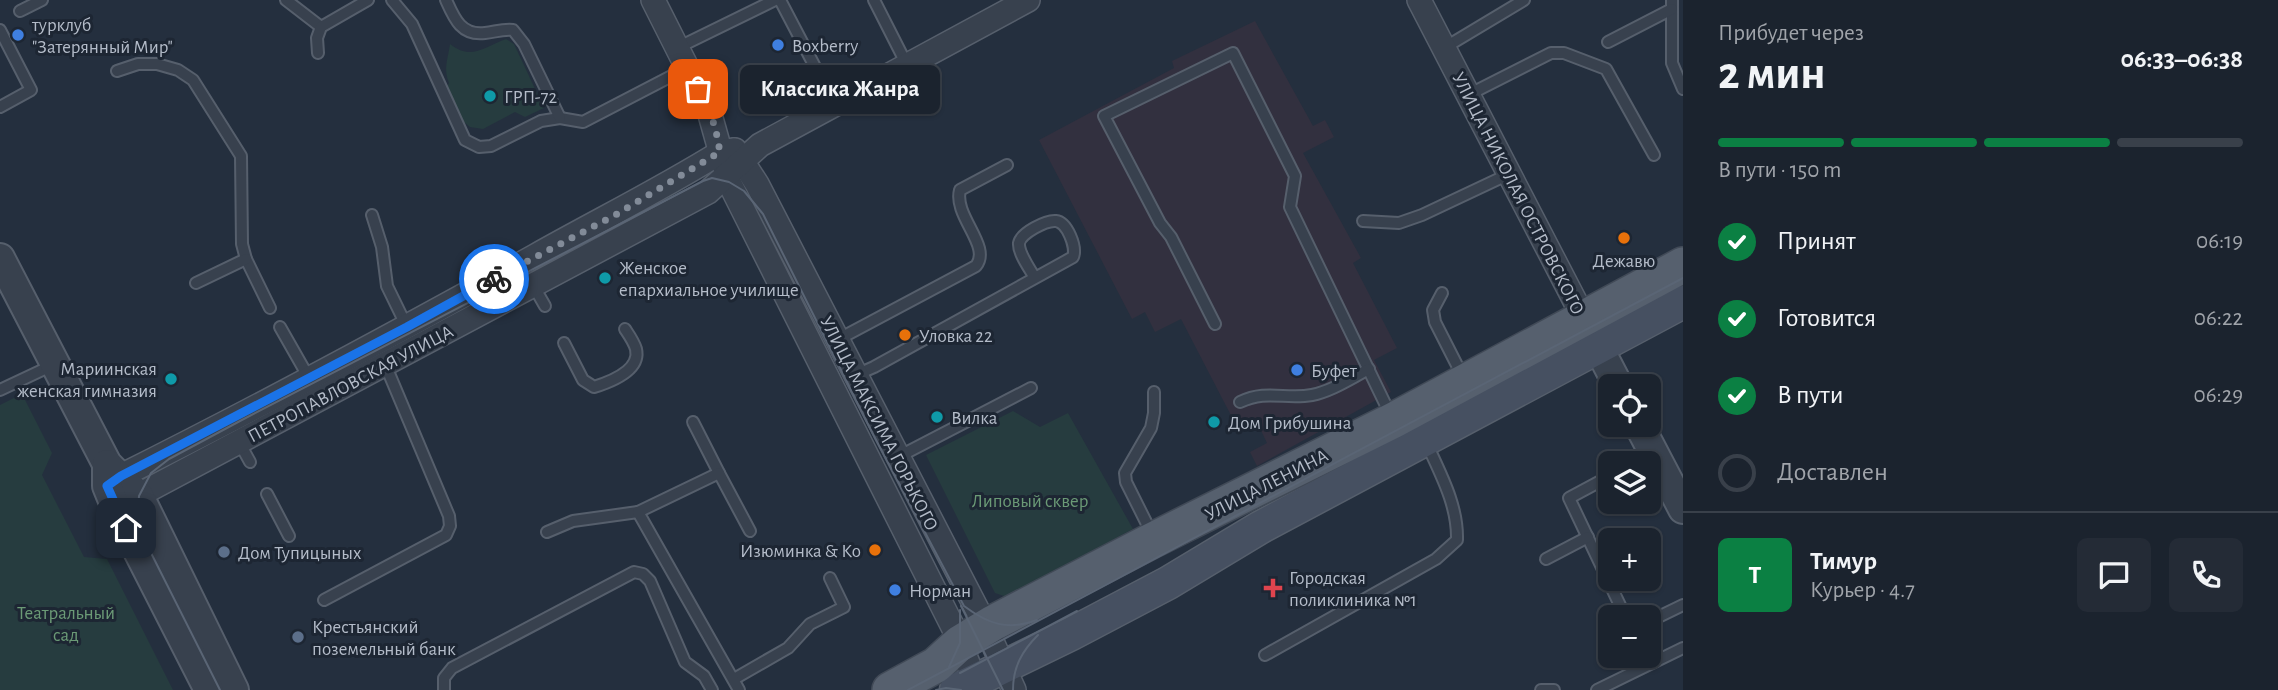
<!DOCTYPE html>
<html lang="ru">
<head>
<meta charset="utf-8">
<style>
  :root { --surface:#1b232e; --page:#242b36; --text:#f1f3f6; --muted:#a0a4aa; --line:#39404a; --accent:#0b8043 }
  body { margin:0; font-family:"Alegreya Sans",sans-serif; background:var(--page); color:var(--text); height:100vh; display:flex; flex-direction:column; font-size:26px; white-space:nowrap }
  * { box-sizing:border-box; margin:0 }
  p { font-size:23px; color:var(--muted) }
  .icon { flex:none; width:38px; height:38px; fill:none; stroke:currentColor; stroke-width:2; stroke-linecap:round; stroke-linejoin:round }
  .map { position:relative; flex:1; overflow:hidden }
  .details { display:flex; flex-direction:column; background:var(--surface); width:595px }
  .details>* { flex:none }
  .controls { position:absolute; left:1598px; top:374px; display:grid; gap:14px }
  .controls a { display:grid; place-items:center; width:63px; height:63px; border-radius:10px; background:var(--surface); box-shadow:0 2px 5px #0004,0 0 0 2px var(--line); font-size:35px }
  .pin { position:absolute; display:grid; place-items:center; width:60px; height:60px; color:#fff; margin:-30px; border-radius:14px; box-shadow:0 4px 10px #0006 }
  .courier { position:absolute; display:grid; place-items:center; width:70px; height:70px; margin:-35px; border:5px solid #1a73e8; border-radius:50%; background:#fff; color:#222; box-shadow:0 2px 9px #0007 }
  .bubble { position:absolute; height:49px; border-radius:10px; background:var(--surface); box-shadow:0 2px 5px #0004,0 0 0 2px var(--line); font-size:23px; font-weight:700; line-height:49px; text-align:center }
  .overview em { font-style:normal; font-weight:700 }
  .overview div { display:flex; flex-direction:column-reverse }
  .overview { display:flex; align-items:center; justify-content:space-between; height:119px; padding:0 35px }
  h1 { font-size:46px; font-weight:700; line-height:52px }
  .bar { display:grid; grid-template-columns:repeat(4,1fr); gap:10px 7px; align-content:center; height:84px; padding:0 35px }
  .bar i { height:9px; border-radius:5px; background:var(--line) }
  .bar .on { background:var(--accent) }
  .bar p { grid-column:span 4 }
  .line { display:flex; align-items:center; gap:18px; padding:0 35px; border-top:2px solid var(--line) }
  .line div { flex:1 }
  .round { display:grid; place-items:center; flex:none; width:74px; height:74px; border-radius:10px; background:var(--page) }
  ol { padding:0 35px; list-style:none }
  li { display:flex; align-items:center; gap:21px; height:77px }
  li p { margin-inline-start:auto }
  li .icon { padding:7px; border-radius:50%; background:var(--accent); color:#fff; stroke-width:4 }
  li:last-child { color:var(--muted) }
  li i { width:38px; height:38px; border:4px solid var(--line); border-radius:50% }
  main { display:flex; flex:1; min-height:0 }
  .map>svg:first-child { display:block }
  .medical { fill:#32303f }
  .green { fill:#263c3f }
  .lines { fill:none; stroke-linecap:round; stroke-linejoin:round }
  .service-casing { stroke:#565f6c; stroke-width:14 }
  .minor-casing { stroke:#565f6c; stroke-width:26 }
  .tertiary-casing { stroke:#565f6c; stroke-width:32 }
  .secondary-casing { stroke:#565f6c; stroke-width:35 }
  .primary-casing { stroke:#414a57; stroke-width:38 }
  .service { stroke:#38414e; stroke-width:10 }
  .minor { stroke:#38414e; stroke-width:23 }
  .tertiary { stroke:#38414e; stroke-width:28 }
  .secondary { stroke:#465061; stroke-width:32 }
  .primary { stroke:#56606e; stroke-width:35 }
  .tram { stroke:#5a6575; stroke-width:2 }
  .done { stroke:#828b98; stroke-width:7; stroke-dasharray:0 12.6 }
  .route { stroke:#1a73e8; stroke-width:9 }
  .shop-dot { fill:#3f7fe0; stroke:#1d2633; stroke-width:2.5 }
  .culture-dot { fill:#0f9aa8; stroke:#1d2633; stroke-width:2.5 }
  .food-dot { fill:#e8710a; stroke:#1d2633; stroke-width:2.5 }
  .service-dot { fill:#5c6f8a; stroke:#1d2633; stroke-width:2.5 }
  .health-dot { fill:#e0444e; stroke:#1d2633; stroke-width:2.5 }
  .labels { text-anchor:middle; stroke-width:6; stroke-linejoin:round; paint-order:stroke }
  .poi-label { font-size:19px; fill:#b4bcc9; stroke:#1d2633; text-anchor:start }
  .street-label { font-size:19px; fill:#b4bcc9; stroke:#1d2633 }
  .park-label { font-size:19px; fill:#6b9a76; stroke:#1d2633 }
</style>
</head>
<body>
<main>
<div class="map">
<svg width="1683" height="690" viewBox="0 0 1683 690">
  <rect width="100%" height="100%" fill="#242f3e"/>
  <path class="medical" d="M1255,21L1313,126L1325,120L1334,137L1303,153L1361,258L1353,263L1397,348L1374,360L1391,392L1257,466L1250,452L1267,443L1255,418L1237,427L1181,319L1155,332L1145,312L1132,319L1039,140L1174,68L1172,61Z"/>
  <g class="green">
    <path d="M506,39L514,44L544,108L525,117L515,112L483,129L470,127L464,122L447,87L449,83C443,69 448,59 450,44C471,61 484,47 506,39Z"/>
    <path d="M22,394L52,453L42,475L84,557L107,559L173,690H0V405Z"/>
    <path d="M1013,411L1040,427L1068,413L1133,529L1007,597L995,593L926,455Z"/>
  </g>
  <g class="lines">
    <g class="service-casing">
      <g id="service">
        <path d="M286,0L321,27"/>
        <path d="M392,0L412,24L465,140L479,147L491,146L541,121L560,118L583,122L687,68"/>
        <path d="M446,0C454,18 461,36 485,33C495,32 502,29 513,30L524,44L560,118"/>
        <path d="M780,0L835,105"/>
        <path d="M874,0L907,65"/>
        <path d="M1672,0V63L1683,89"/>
        <path d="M20,11L42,0"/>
        <path d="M0,30L31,90L0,107"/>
        <path d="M1608,42L1672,9"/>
        <path d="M677,48L775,0"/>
        <path d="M1444,48L1524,0"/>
        <path d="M318,53L317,38L321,27L368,0"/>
        <path d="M117,71L138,64H157L178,70L193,80L241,156L242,244L246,259L270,308"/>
        <path d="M1468,95L1551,53H1564L1606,69L1654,155"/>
        <path d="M372,215L382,247L387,286L407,327"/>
        <path d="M1363,221L1399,223L1422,215L1509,174"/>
        <path d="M196,283L246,259"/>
        <path d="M533,285L545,306"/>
        <path d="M1442,293L1433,310L1435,322L1463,377"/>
        <path d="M1215,324L1171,237L1160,223L1104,116L1233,53L1295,176L1290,207L1392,418"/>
        <path d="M280,327L309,378"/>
        <path d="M837,340L976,266C992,246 953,216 960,190L1007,165"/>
        <path d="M564,343L583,380L594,387C610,382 641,371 636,349C634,342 629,335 625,329"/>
        <path d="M856,375L874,367L1073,257C1077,247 1067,222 1056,221C1046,220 1021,233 1019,243C1018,253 1030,269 1035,278"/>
        <path d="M0,390L53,365"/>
        <path d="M1240,402C1267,389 1285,400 1312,395C1332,391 1351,378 1369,369"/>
        <path d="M693,422L719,473"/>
        <path d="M239,442L250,462"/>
        <path d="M898,457L1031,388"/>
        <path d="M1634,464L1653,454"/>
        <path d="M1610,476L1569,498L1626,618"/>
        <path d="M267,494L289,536"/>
        <path d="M547,532L573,521L638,512"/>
        <path d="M1152,534L1126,482L1125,473L1151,428L1154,413V392"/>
        <path d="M1546,559L1588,537"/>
        <path d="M324,600L446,535L450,526L449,516L385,364"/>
        <path d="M1648,622L1683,605"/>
        <path d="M1265,655L1436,559L1457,540C1458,505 1440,473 1426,442"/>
        <path d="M734,679L788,648L810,624L844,607L830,578"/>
        <path d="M444,690V678L452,668L634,572L643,574L650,581L685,662L704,676L712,690"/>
        <path d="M739,690L638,512L719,473L750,531"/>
        <path d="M1541,690H1554"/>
        <path d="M1597,690L1683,648"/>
      </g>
    </g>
    <g class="minor-casing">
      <g id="minor">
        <path d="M653,0L709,111L729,182L954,629L979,690"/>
        <path d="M1419,0L1590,330"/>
        <path d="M735,150L757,184L979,613L1014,690"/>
        <path d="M107,486L121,476C261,406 398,332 535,256C597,221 660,190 721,152L733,150"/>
        <path d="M124,503L708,192L760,145L1028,0"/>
      </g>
    </g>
    <g class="tertiary-casing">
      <g id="tertiary">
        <path d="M0,258L107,464L139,496L234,690"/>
        <path d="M1593,337L1619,387"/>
        <path d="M1639,425L1683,509"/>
        <path d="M107,464V486L116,508L209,690"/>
      </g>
    </g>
    <g class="secondary-casing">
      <path id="secondary" d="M956,690L1071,634L1168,583L1261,527L1683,302"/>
    </g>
    <g class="primary-casing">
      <path id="primary" d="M890,690L936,665L960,643L993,623L1151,541L1394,420L1683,265"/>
    </g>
    <use href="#service" class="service"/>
    <use href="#minor" class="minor"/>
    <use href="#tertiary" class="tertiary"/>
    <use href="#secondary" class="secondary"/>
    <use href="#primary" class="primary"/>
    <g class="tram">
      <path d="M961,606L1003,690"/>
      <path d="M949,667L960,643V610"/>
      <path d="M960,673L1077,611"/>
      <path d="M220,690L146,543L138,522V509L139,496L151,473L169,459L240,421L703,181L712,178L729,182L744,191L763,214L874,436L964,606C988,624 1008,631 1037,620"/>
      <path d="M908,690L1683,278"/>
      <path d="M936,690L946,688L961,690"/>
      <path d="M1013,690C1013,667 1022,651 1038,635"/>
    </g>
  </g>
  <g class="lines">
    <path class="done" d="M494,279L617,214L720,152L715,126L698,89"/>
    <path class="route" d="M126,528L107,486L121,476L407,327L494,279"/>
  </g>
  <g class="shop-dot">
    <circle cx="18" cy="35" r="7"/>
    <circle cx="778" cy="45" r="7"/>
    <circle cx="1297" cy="370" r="7"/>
    <circle cx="895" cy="590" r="7"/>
  </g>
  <g class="culture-dot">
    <circle cx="490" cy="96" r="7"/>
    <circle cx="605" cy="278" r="7"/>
    <circle cx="171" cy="379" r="7"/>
    <circle cx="937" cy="417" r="7"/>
    <circle cx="1214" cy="422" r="7"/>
  </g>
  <g class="food-dot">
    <circle cx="1624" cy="238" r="7"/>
    <circle cx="905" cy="335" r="7"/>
    <circle cx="875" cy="550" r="7"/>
  </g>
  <g class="service-dot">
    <circle cx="224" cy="552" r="7"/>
    <circle cx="298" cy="637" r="7"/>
  </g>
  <path class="health-dot" d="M1269.5 577.5h7v7h7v7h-7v7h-7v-7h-7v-7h7z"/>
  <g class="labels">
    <g class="poi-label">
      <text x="32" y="31">турклуб<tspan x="32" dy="22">"Затерянный Мир"</tspan></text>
      <text x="792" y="52">Boxberry</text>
      <text x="504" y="103">ГРП-72</text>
      <text x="1624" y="267" text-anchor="middle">Дежавю</text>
      <text x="619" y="274">Женское<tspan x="619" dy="22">епархиальное училище</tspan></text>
      <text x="919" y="342">Уловка 22</text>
      <text x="157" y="375" text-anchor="end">Мариинская<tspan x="157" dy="22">женская гимназия</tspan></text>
      <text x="1311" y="377">Буфет</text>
      <text x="951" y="424">Вилка</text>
      <text x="1228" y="429">Дом Грибушина</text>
      <text x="861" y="557" text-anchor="end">Изюминка &amp; Ко</text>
      <text x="238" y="559">Дом Тупицыных</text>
      <text x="1289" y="584">Городская<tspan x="1289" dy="22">поликлиника №1</tspan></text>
      <text x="909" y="597">Норман</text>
      <text x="312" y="633">Крестьянский<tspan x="312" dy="22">поземельный банк</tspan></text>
    </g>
    <g class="street-label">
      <text transform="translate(1519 193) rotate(63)" y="7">УЛИЦА НИКОЛАЯ ОСТРОВСКОГО</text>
      <text transform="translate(350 383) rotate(-28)" y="7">ПЕТРОПАВЛОВСКАЯ УЛИЦА</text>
      <text transform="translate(880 423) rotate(63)" y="7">УЛИЦА МАКСИМА ГОРЬКОГО</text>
      <text transform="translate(1266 484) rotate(-27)" y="7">УЛИЦА ЛЕНИНА</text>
    </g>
    <g class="park-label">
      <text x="1030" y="507">Липовый сквер</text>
      <text x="66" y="619">Театральный<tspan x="66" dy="22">сад</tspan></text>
    </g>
  </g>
</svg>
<div class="controls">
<a><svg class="icon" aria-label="locate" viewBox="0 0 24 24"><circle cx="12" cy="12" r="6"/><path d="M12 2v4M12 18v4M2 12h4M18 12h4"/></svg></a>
<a><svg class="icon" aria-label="layers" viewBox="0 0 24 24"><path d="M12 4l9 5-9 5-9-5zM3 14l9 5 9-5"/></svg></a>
<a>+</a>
<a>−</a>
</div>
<div class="pin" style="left:698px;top:89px;background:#ea580c"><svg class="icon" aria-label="bag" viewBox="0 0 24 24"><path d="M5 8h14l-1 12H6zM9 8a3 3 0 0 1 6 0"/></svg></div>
<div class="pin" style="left:126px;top:528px;background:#1f2937"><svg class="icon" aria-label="home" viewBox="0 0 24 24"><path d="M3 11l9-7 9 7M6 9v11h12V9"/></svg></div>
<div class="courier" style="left:494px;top:279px"><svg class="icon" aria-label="bike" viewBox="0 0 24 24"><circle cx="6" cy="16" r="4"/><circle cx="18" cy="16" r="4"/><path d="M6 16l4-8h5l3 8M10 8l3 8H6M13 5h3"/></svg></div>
<div class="bubble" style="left:740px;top:65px;width:200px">Классика Жанра</div>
</div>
<section class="details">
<div class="overview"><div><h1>2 мин</h1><p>Прибудет через</p></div><em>06:33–06:38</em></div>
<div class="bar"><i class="on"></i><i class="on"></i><i class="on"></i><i></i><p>В пути · 150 m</p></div>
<ol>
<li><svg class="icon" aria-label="check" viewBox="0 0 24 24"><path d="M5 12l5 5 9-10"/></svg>Принят<p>06:19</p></li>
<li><svg class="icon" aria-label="check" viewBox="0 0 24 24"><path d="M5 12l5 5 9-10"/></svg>Готовится<p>06:22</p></li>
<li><svg class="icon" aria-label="check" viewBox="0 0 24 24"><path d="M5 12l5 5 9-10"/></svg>В пути<p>06:29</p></li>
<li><i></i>Доставлен</li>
</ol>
<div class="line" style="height:126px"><b class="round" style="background:var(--accent);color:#fff">Т</b><div><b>Тимур</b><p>Курьер · 4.7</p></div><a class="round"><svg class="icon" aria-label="chat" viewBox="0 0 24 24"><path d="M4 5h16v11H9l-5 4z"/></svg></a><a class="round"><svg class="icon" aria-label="phone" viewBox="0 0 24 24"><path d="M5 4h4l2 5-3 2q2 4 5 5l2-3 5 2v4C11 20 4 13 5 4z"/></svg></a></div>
</section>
</main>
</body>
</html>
